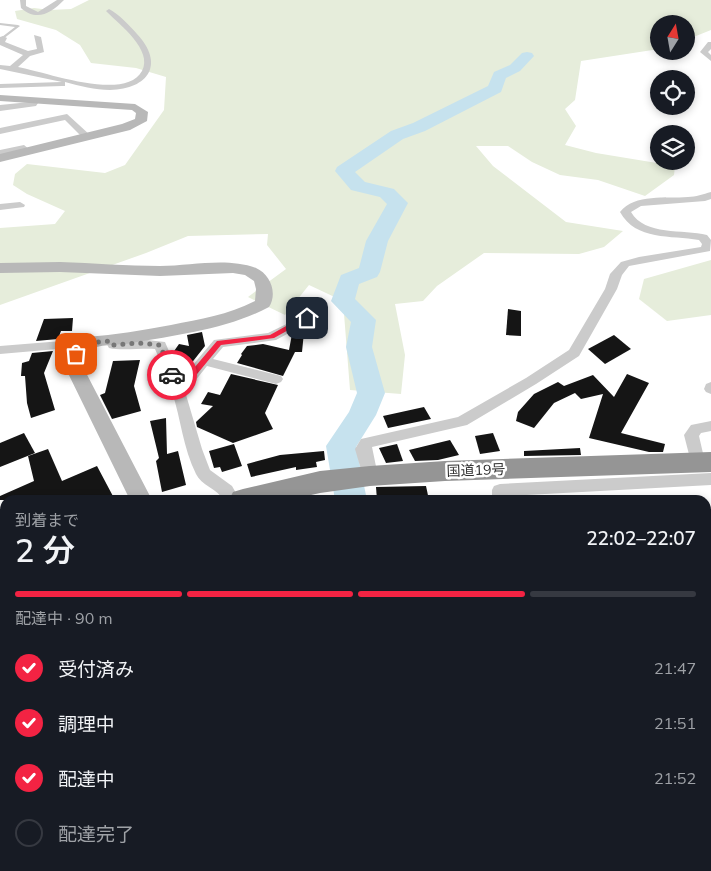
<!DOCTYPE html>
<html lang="ja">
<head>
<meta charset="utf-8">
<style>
  :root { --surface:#171b24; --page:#20242c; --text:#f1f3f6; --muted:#9ea1a6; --line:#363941; --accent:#f32343 }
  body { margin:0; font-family:Mulish,"Noto Sans JP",sans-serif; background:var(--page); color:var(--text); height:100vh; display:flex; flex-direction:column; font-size:19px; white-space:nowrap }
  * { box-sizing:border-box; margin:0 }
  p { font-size:16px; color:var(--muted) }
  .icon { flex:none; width:28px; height:28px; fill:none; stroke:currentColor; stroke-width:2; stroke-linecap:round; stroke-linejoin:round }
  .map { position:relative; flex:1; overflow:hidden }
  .sheet { position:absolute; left:0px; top:495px; width:711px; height:376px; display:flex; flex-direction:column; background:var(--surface); border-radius:15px 15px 0 0; box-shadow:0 2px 8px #0003 }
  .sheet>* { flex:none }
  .needle { width:32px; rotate:11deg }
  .controls { position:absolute; left:650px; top:15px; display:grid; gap:10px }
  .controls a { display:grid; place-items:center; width:45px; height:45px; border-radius:50%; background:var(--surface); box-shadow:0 2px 8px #0003; font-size:25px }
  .pin { position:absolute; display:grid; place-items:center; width:42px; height:42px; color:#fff; margin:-21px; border-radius:10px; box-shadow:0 2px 8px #0006 }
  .courier { position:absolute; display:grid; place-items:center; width:50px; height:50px; margin:-25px; border:4px solid #f32343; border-radius:50%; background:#fff; color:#222; box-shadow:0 1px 6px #0007 }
  .summary em { font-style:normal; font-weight:600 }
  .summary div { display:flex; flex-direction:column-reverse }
  .summary { display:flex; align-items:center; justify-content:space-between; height:85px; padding:0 15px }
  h1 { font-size:32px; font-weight:600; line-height:38px }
  .bar { display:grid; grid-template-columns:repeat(4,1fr); gap:8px 5px; align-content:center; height:60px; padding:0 15px }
  .bar i { height:6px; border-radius:4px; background:var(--line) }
  .bar .active { background:var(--accent) }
  .bar p { grid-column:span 4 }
  ol { padding:0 15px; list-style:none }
  li { display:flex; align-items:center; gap:15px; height:55px }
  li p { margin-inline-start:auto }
  li .icon { padding:5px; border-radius:50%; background:var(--accent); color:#fff; stroke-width:4 }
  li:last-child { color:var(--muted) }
  li i { width:28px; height:28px; border:2px solid var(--line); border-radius:50% }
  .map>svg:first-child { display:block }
  .green { fill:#e6eddb }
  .water { fill:#c6e2ee }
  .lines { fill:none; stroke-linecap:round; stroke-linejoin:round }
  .river { fill:#c6e2ee; fill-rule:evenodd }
  .building { fill:#151515 }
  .lane { fill:#cbcbcb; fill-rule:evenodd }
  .street { fill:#cbcbcb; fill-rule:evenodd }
  .secondary { fill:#b8b8b8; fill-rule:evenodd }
  .highway { fill:#959595; fill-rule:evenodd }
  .route { fill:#f32343 }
  .done { stroke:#777; stroke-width:5; stroke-dasharray:0 9 }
  .labels { text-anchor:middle; stroke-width:5; stroke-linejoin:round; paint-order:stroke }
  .street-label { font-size:14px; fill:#2e2e2e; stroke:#fff }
</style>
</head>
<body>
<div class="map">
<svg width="711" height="871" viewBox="0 0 711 871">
  <rect width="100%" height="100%" fill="#fff"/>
  <g class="green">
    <path d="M89,0H711V30L686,40V24H659V49L581,61L575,100L565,109L576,126L565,145L596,153L675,166L674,175L645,196L598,180L560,175L532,162L508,146H476L493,166L566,222L623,231L604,247L579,254L484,253L437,286L423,301L395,304L405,355L401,394L350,390L343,301L309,285L285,315L248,297L286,269L267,245L268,234L188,236L146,253L0,305V228L55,224L65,211L27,194L13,185L15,174L27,164L105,173L125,165L164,110L166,77L136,68L91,63L80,45L56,30L17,19L15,11L34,8L50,10L71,9Z"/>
    <path d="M711,260V315L667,321L639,299L644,279Z"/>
  </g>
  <path class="water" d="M711,733V871H145L155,866H706V734Z"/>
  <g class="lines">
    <path class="river" d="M527,52L532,53L534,56L520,71L506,78L501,92L425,131L403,139L355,172L365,182L394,189L408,203L388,241L380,272L377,277L359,284L355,299L376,320L372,347L385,393L376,415L356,447L367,500H335L326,446L349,412L357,393L346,347L351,322L331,301L341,275L359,268L366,241L387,204L380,197L351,190L335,171L337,167L391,131L413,123L488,86L494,72L510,65L522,53Z"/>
  </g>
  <g class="building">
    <path d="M508,309L521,311V336L506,335Z"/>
    <path d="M73,318L72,331H61L58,339L36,341L44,319Z"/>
    <path d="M296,331L304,332L302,352H295L283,376L237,363L242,355L241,354L247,346L263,344L289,350L292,334Z"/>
    <path d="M202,332L205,346L190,365L179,363L180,361L175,359L172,354L179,344L189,346L187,335Z"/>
    <path d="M614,335L631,349L605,364L588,349Z"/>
    <path d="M53,351L44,373L55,410L31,418L27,403L25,376H21L22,363L29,361L32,353Z"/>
    <path d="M140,360L134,386L141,411L112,419L100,395L105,393L113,361Z"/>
    <path d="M231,374L278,385L265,413L273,429L233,443L197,427L196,422L213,406L201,404L208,392L220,395Z"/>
    <path d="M627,374L649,383L621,433L665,444L663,452H649L589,438L603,394L581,399L575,393L554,403L534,428L516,421L518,412L534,394L558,382L564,386L593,375L614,397Z"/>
    <path d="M424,407L431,419L388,428L383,416Z"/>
    <path d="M166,418L167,454L178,451L186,485L162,492L156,461L159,458L150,421Z"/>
    <path d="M24,433L35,453L0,467V443Z"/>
    <path d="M493,433L500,451L480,454L475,436Z"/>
    <path d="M450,440L459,455L438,460L415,461L409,450Z"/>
    <path d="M234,444L242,466L222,472L220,467L214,468L209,451Z"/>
    <path d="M397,444L403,461L386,463L379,448Z"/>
    <path d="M580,448L581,455L524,456V451Z"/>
    <path d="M48,449L62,481L97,466L115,500H0V496L34,481L28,456Z"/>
    <path d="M324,451L325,460L316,462L317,467L296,470V467L251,477L247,464L280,455Z"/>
    <path d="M426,486L429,500H377L376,487Z"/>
  </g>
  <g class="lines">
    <path class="lane" d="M0,23L18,25L20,26L3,39L2,37L15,27L0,25Z"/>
    <g class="street">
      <path d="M20,0H26V6L38,12L57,0H64C51,13 37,22 21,8Z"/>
      <path d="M109,9C119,14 130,26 137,34C165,64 149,89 110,90C95,90 80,86 65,82V86H62L0,88V84L62,82L0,69V65L10,66L23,55L0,45V37L3,36L7,38L5,42L28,51L37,49L34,35L41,37L44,52L30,56L18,67C46,72 125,102 142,71C153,50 120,25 107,12L106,11Z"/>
      <path d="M708,42H711V49L708,52L711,55V61L700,52Z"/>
      <path d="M33,98L40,100L36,106L0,111V105L30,102Z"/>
      <path d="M67,114L90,135V139H84L65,120L0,134V128Z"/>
      <path d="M24,145L30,150V154H24L22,151L0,156V150Z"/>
      <path d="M711,192V199L705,201L641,206L631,212C645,236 683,229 707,235L711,240L710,251L629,266L622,275L617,289L579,356L536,384L467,425L372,447L378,476L376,480L370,482L364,480L355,449L361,439L458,417L526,378L569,350L605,289L610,274L621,262L639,257L701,247L702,244L699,240C671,235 636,241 620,212C635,193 666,199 688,197C696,197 703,194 711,192Z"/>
      <path d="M20,202L25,205L24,207L0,210V204Z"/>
      <path d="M307,314L313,318L311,321L276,340L223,347L213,359L281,376L283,379L281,382L276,384L207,366L191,386L184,388L202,449L210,470L232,486L240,500H224C217,489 201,485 196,474C183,448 181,419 172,392C167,377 161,363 155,349C142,348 120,351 109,348L105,341L112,337L118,340L138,339L165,342L181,379L214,340L268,333Z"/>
      <path d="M87,339L92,340L94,343L92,346L0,354V346Z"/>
      <path d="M711,382V394L706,392L704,389L706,384Z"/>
      <path d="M711,421V431L701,433L699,436L705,462L702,466L697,468L692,466L684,435L691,425Z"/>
      <path d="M711,473V485L508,496V500H492V490L494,486L500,484Z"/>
      <path d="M0,522L5,524V544L0,542Z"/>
      <path d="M706,545L711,546V560L706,559Z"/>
    </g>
    <g class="secondary">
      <path d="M0,95L135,104L148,112L147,121L130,130L0,162V154L122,124L135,119L136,113L132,110L0,101Z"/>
      <path d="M60,262C93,263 127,266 160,266C191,266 226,257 256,268C270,274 278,293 269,307C228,329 177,335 132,343C120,345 105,344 93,348C85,351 84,360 83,367L152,500H130L65,367C67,353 72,341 87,337C115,335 143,330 171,325C200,319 228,315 255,301L256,289L254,281L245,275L233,273L160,276L60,272L0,273V263Z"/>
    </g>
    <g class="highway">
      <path d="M711,452V472L445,481L370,486L320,493L289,500H229L233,492L243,489L320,471L370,466L445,461Z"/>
      <path d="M5,562V588L0,590V564Z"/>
    </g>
  </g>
  <path class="route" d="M304,316L310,318L274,338L221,345L188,385L176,388L172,385L169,373H175L179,382L183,381L217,341L270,335Z"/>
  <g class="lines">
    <path class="done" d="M76,354L87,343L112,341L114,345L138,343L160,345L172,375"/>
  </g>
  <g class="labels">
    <g class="street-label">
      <text transform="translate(476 470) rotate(-2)" y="5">国道19号</text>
    </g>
  </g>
</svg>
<div class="controls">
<a><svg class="needle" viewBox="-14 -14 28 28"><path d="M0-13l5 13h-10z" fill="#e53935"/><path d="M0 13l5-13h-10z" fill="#9ea1a6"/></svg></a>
<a><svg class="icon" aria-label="locate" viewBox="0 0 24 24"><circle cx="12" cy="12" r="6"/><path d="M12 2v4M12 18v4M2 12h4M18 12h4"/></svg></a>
<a><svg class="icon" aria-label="layers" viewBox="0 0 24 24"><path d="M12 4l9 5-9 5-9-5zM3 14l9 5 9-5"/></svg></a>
</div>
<div class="pin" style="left:76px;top:354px;background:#ea580c"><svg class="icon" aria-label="bag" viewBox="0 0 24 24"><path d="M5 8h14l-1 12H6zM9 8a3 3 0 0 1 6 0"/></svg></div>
<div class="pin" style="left:307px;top:318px;background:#1f2937"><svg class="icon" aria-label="home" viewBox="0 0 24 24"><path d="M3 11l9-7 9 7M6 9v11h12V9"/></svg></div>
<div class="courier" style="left:172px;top:375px"><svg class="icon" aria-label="car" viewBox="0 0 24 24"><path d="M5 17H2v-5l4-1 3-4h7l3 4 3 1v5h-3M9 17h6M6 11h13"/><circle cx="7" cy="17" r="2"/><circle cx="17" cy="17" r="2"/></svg></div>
<section class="sheet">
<div class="summary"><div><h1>2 分</h1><p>到着まで</p></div><em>22:02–22:07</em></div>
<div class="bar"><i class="active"></i><i class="active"></i><i class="active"></i><i></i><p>配達中 · 90 m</p></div>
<ol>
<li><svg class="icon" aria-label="check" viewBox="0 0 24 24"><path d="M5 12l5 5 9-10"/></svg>受付済み<p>21:47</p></li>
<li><svg class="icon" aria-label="check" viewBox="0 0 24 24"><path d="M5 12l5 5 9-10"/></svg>調理中<p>21:51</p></li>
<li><svg class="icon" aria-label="check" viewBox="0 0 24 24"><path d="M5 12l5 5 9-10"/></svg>配達中<p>21:52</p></li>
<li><i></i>配達完了</li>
</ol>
</section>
</div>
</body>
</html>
